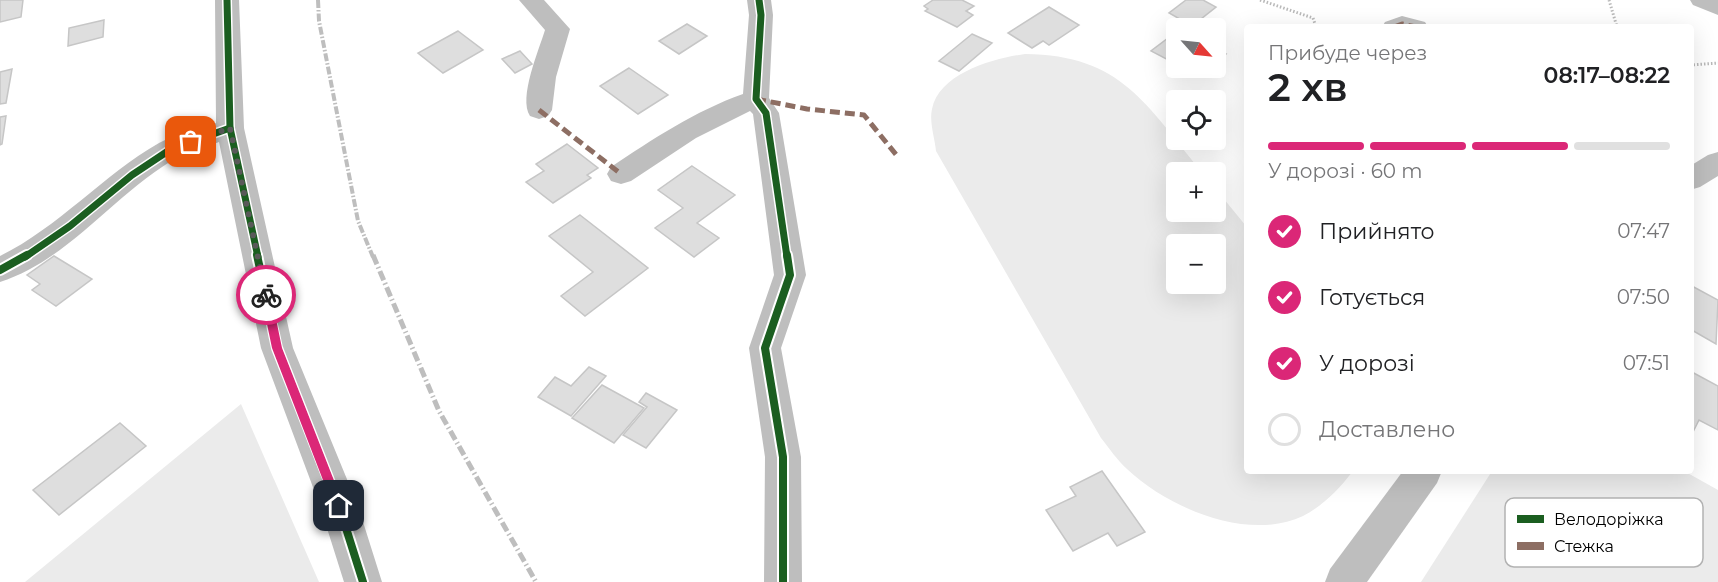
<!DOCTYPE html>
<html lang="uk">
<head>
<meta charset="utf-8">
<style>
  :root { --surface:#fff; --page:#f6f6f6; --text:#202124; --muted:#757577; --line:#e0e0e0; --accent:#db2777 }
  body { margin:0; font-family:Montserrat,sans-serif; background:var(--page); color:var(--text); height:100vh; display:flex; flex-direction:column; font-size:22px; white-space:nowrap }
  * { box-sizing:border-box; margin:0 }
  p { font-size:20px; color:var(--muted) }
  .icon { flex:none; width:33px; height:33px; fill:none; stroke:currentColor; stroke-width:2; stroke-linecap:round; stroke-linejoin:round }
  .map { position:relative; flex:1; overflow:hidden }
  .drawer { position:absolute; left:1244px; top:24px; width:450px; height:450px; display:flex; flex-direction:column; background:var(--surface); border-radius:6px; box-shadow:0 6px 24px #0002 }
  .drawer>* { flex:none }
  .needle { width:39px; rotate:117deg }
  .tools { position:absolute; left:1166px; top:18px; display:grid; gap:12px }
  .tools a { display:grid; place-items:center; width:60px; height:60px; border-radius:6px; background:var(--surface); box-shadow:0 6px 24px #0002; font-size:30px }
  .pin { position:absolute; display:grid; place-items:center; width:51px; height:51px; color:#fff; margin:-26px; border-radius:12px; box-shadow:0 3px 9px #0006 }
  .courier { position:absolute; display:grid; place-items:center; width:60px; height:60px; margin:-30px; border:4px solid #db2777; border-radius:50%; background:#fff; color:#222; box-shadow:0 2px 8px #0007 }
  .headline em { font-style:normal; font-weight:600 }
  .headline div { display:flex; flex-direction:column-reverse }
  .headline { display:flex; align-items:center; justify-content:space-between; height:102px; padding:0 24px }
  h1 { font-size:39px; font-weight:600; line-height:45px }
  .bar { display:grid; grid-template-columns:repeat(4,1fr); gap:9px 6px; align-content:center; height:72px; padding:0 24px }
  .bar i { height:8px; border-radius:4px; background:var(--line) }
  .bar .selected { background:var(--accent) }
  .bar p { grid-column:span 4 }
  ol { padding:0 24px; list-style:none }
  li { display:flex; align-items:center; gap:18px; height:66px }
  li p { margin-inline-start:auto }
  li .icon { padding:6px; border-radius:50%; background:var(--accent); color:#fff; stroke-width:4 }
  li:last-child { color:var(--muted) }
  li i { width:33px; height:33px; border:3px solid var(--line); border-radius:50% }
  .map>svg:first-child { display:block }
  .green { fill:#ebebeb; fill-rule:evenodd }
  .building { fill:#dedede; stroke:#c6c6c6; stroke-width:1.5 }
  .lines { fill:none; stroke-linecap:round; stroke-linejoin:round }
  .path { stroke:#b9b9b9; stroke-width:3; stroke-dasharray:1.5 2; stroke-linecap:butt }
  .minor { fill:#bebebe; fill-rule:evenodd }
  .rail-far1 { stroke:#bebebe; stroke-width:4; stroke-dasharray:8 2 1.5 2; stroke-linecap:butt }
  .rail { stroke:#bebebe; stroke-width:5; stroke-dasharray:10 3 1.5 3; stroke-linecap:butt }
  .quiet { stroke:#8d6e63; stroke-width:5; stroke-dasharray:10 5; stroke-linecap:butt }
  .cycleway-far1-casing { stroke:#fff; stroke-width:10 }
  .cycleway-casing { stroke:#fff; stroke-width:12 }
  .cycleway-far1 { stroke:#1b5e20; stroke-width:7 }
  .cycleway { stroke:#1b5e20; stroke-width:8 }
  .route { fill:#db2777 }
  .done { stroke:#595959; stroke-width:6; stroke-dasharray:0 10.8 }
  .key { fill:#fff; stroke:#b2b2b2; stroke-width:1.5 }
  .key-label { font-size:16px; fill:#000 }
</style>
</head>
<body>
<div class="map">
<svg width="1718" height="582" viewBox="0 0 1718 582">
  <rect width="100%" height="100%" fill="#fff"/>
  <g class="green">
    <path d="M1025,54C1122,55 1146,105 1202,172H1176V212H1215V188L1246,226V471H1353C1339,489 1324,505 1303,516C1248,542 1168,508 1127,469C1117,460 1109,448 1101,438L936,151C935,139 929,122 932,109C939,73 995,58 1025,54ZM1176,244H1215V284H1176Z"/>
    <path d="M241,404L319,582H25Z"/>
    <path d="M1492,471H1684L1718,490V582H1421Z"/>
  </g>
  <g class="building">
    <path d="M0,0H23L21,17L0,22Z"/>
    <path d="M933,0H962L974,6L966,11L973,15L957,27L925,11L928,9L924,6Z"/>
    <path d="M1186,0H1203L1216,7L1192,26L1169,13Z"/>
    <path d="M1049,7L1079,25L1049,45L1043,41L1032,48L1008,33Z"/>
    <path d="M104,20L103,37L68,46L69,28Z"/>
    <path d="M687,24L707,36L679,54L659,41Z"/>
    <path d="M458,31L483,50L443,73L418,53Z"/>
    <path d="M1176,32V64L1151,51Z"/>
    <path d="M972,34L992,43L959,71L939,61Z"/>
    <path d="M1215,49L1226,54L1215,63Z"/>
    <path d="M520,51L532,64L515,73L502,59Z"/>
    <path d="M629,68L668,95L638,114L600,86Z"/>
    <path d="M1183,68H1210L1199,76Z"/>
    <path d="M12,69L6,103L0,104V72Z"/>
    <path d="M6,116L2,144L0,145V117Z"/>
    <path d="M567,144L598,168L587,175L591,178L553,203L526,182L544,171L536,164Z"/>
    <path d="M692,166L735,195L697,223L719,238L694,257L655,228L683,208L658,190Z"/>
    <path d="M580,215L648,268L585,316L561,296L593,272L549,236Z"/>
    <path d="M54,256L92,279L56,306L32,290L40,284L27,275Z"/>
    <path d="M1690,285L1718,300L1716,344L1690,329Z"/>
    <path d="M589,367L606,376L571,416L538,397L555,377L571,386Z"/>
    <path d="M1690,371L1718,386V430L1699,420L1690,438Z"/>
    <path d="M602,385L644,408L614,443L572,418Z"/>
    <path d="M646,393L677,410L646,448L623,435L647,407L639,402Z"/>
    <path d="M120,423L146,446L59,515L33,490Z"/>
    <path d="M1102,471L1145,532L1117,546L1108,533L1073,551L1046,510L1076,496L1070,487Z"/>
  </g>
  <g class="lines">
    <g class="path">
      <path d="M1260,0L1313,18L1316,27"/>
      <path d="M1609,0L1617,27"/>
      <path d="M1690,65L1718,63"/>
    </g>
    <g class="minor">
      <path d="M215,0H239L244,128L293,348L358,506L382,582H344L320,506L261,348L219,142C207,147 192,150 180,156C116,191 71,259 0,282V256C59,227 103,175 159,143C176,134 198,129 216,123Z"/>
      <path d="M519,0H544L570,29L556,77L552,110L548,116L539,119L530,116C518,98 539,50 545,30Z"/>
      <path d="M747,0H771L773,15L769,98L779,113L806,275L781,348L801,457L802,582H764L765,457L749,348L774,275L753,114L750,111L696,138L631,181L621,184L611,181L607,174L611,167C653,139 695,111 743,94L749,15Z"/>
      <path d="M1690,0H1718V15L1693,5Z"/>
      <path d="M1402,16L1425,22L1428,27H1382L1385,22Z"/>
      <path d="M1718,152V176L1700,187L1690,190V166L1708,155Z"/>
      <path d="M1403,471H1442L1437,483L1367,582H1325L1330,569Z"/>
    </g>
    <path class="rail-far1" d="M318,0L319,21L358,221L373,257"/>
    <path class="rail" d="M373,255L439,411L536,582"/>
    <g class="quiet">
      <path d="M1394,27L1402,24L1416,27"/>
      <path d="M756,99L807,109L864,115L898,157"/>
      <path d="M539,110L621,174"/>
    </g>
    <g class="cycleway-far1-casing">
      <g id="cycleway-far1">
        <path d="M227,0L230,128L258,257"/>
        <path d="M759,0L761,15L756,99L766,113L787,257"/>
        <path d="M25,257L70,226L132,175L171,149L230,128"/>
      </g>
    </g>
    <g class="cycleway-casing">
      <g id="cycleway">
        <path d="M257,255L277,348L339,506L363,582"/>
        <path d="M0,270L27,255"/>
        <path d="M783,582V457L765,348L790,275L787,255"/>
      </g>
    </g>
    <use href="#cycleway-far1" class="cycleway-far1"/>
    <use href="#cycleway" class="cycleway"/>
  </g>
  <path class="route" d="M266,291L271,295L282,348L344,506L339,511L333,506L272,348L261,295Z"/>
  <g class="lines">
    <path class="done" d="M191,142L230,128L266,295"/>
  </g>
  <rect x="1505" y="498" width="198" height="69" rx="9" class="key"/>
  <rect x="1517" y="515" width="27" height="8" fill="#1b5e20"/>
  <rect x="1517" y="542" width="27" height="8" fill="#8d6e63"/>
  <g class="key-label">
    <text x="1554" y="525">Велодоріжка</text>
    <text x="1554" y="552">Стежка</text>
  </g>
</svg>
<div class="tools">
<a><svg class="needle" viewBox="-14 -14 28 28"><path d="M0-13l5 13h-10z" fill="#e53935"/><path d="M0 13l5-13h-10z" fill="#757577"/></svg></a>
<a><svg class="icon" aria-label="locate" viewBox="0 0 24 24"><circle cx="12" cy="12" r="6"/><path d="M12 2v4M12 18v4M2 12h4M18 12h4"/></svg></a>
<a>+</a>
<a>−</a>
</div>
<div class="pin" style="left:191px;top:142px;background:#ea580c"><svg class="icon" aria-label="bag" viewBox="0 0 24 24"><path d="M5 8h14l-1 12H6zM9 8a3 3 0 0 1 6 0"/></svg></div>
<div class="pin" style="left:339px;top:506px;background:#1f2937"><svg class="icon" aria-label="home" viewBox="0 0 24 24"><path d="M3 11l9-7 9 7M6 9v11h12V9"/></svg></div>
<div class="courier" style="left:266px;top:295px"><svg class="icon" aria-label="bike" viewBox="0 0 24 24"><circle cx="6" cy="16" r="4"/><circle cx="18" cy="16" r="4"/><path d="M6 16l4-8h5l3 8M10 8l3 8H6M13 5h3"/></svg></div>
<section class="drawer">
<div class="headline"><div><h1>2 хв</h1><p>Прибуде через</p></div><em>08:17–08:22</em></div>
<div class="bar"><i class="selected"></i><i class="selected"></i><i class="selected"></i><i></i><p>У дорозі · 60 m</p></div>
<ol>
<li><svg class="icon" aria-label="check" viewBox="0 0 24 24"><path d="M5 12l5 5 9-10"/></svg>Прийнято<p>07:47</p></li>
<li><svg class="icon" aria-label="check" viewBox="0 0 24 24"><path d="M5 12l5 5 9-10"/></svg>Готується<p>07:50</p></li>
<li><svg class="icon" aria-label="check" viewBox="0 0 24 24"><path d="M5 12l5 5 9-10"/></svg>У дорозі<p>07:51</p></li>
<li><i></i>Доставлено</li>
</ol>
</section>
</div>
</body>
</html>
